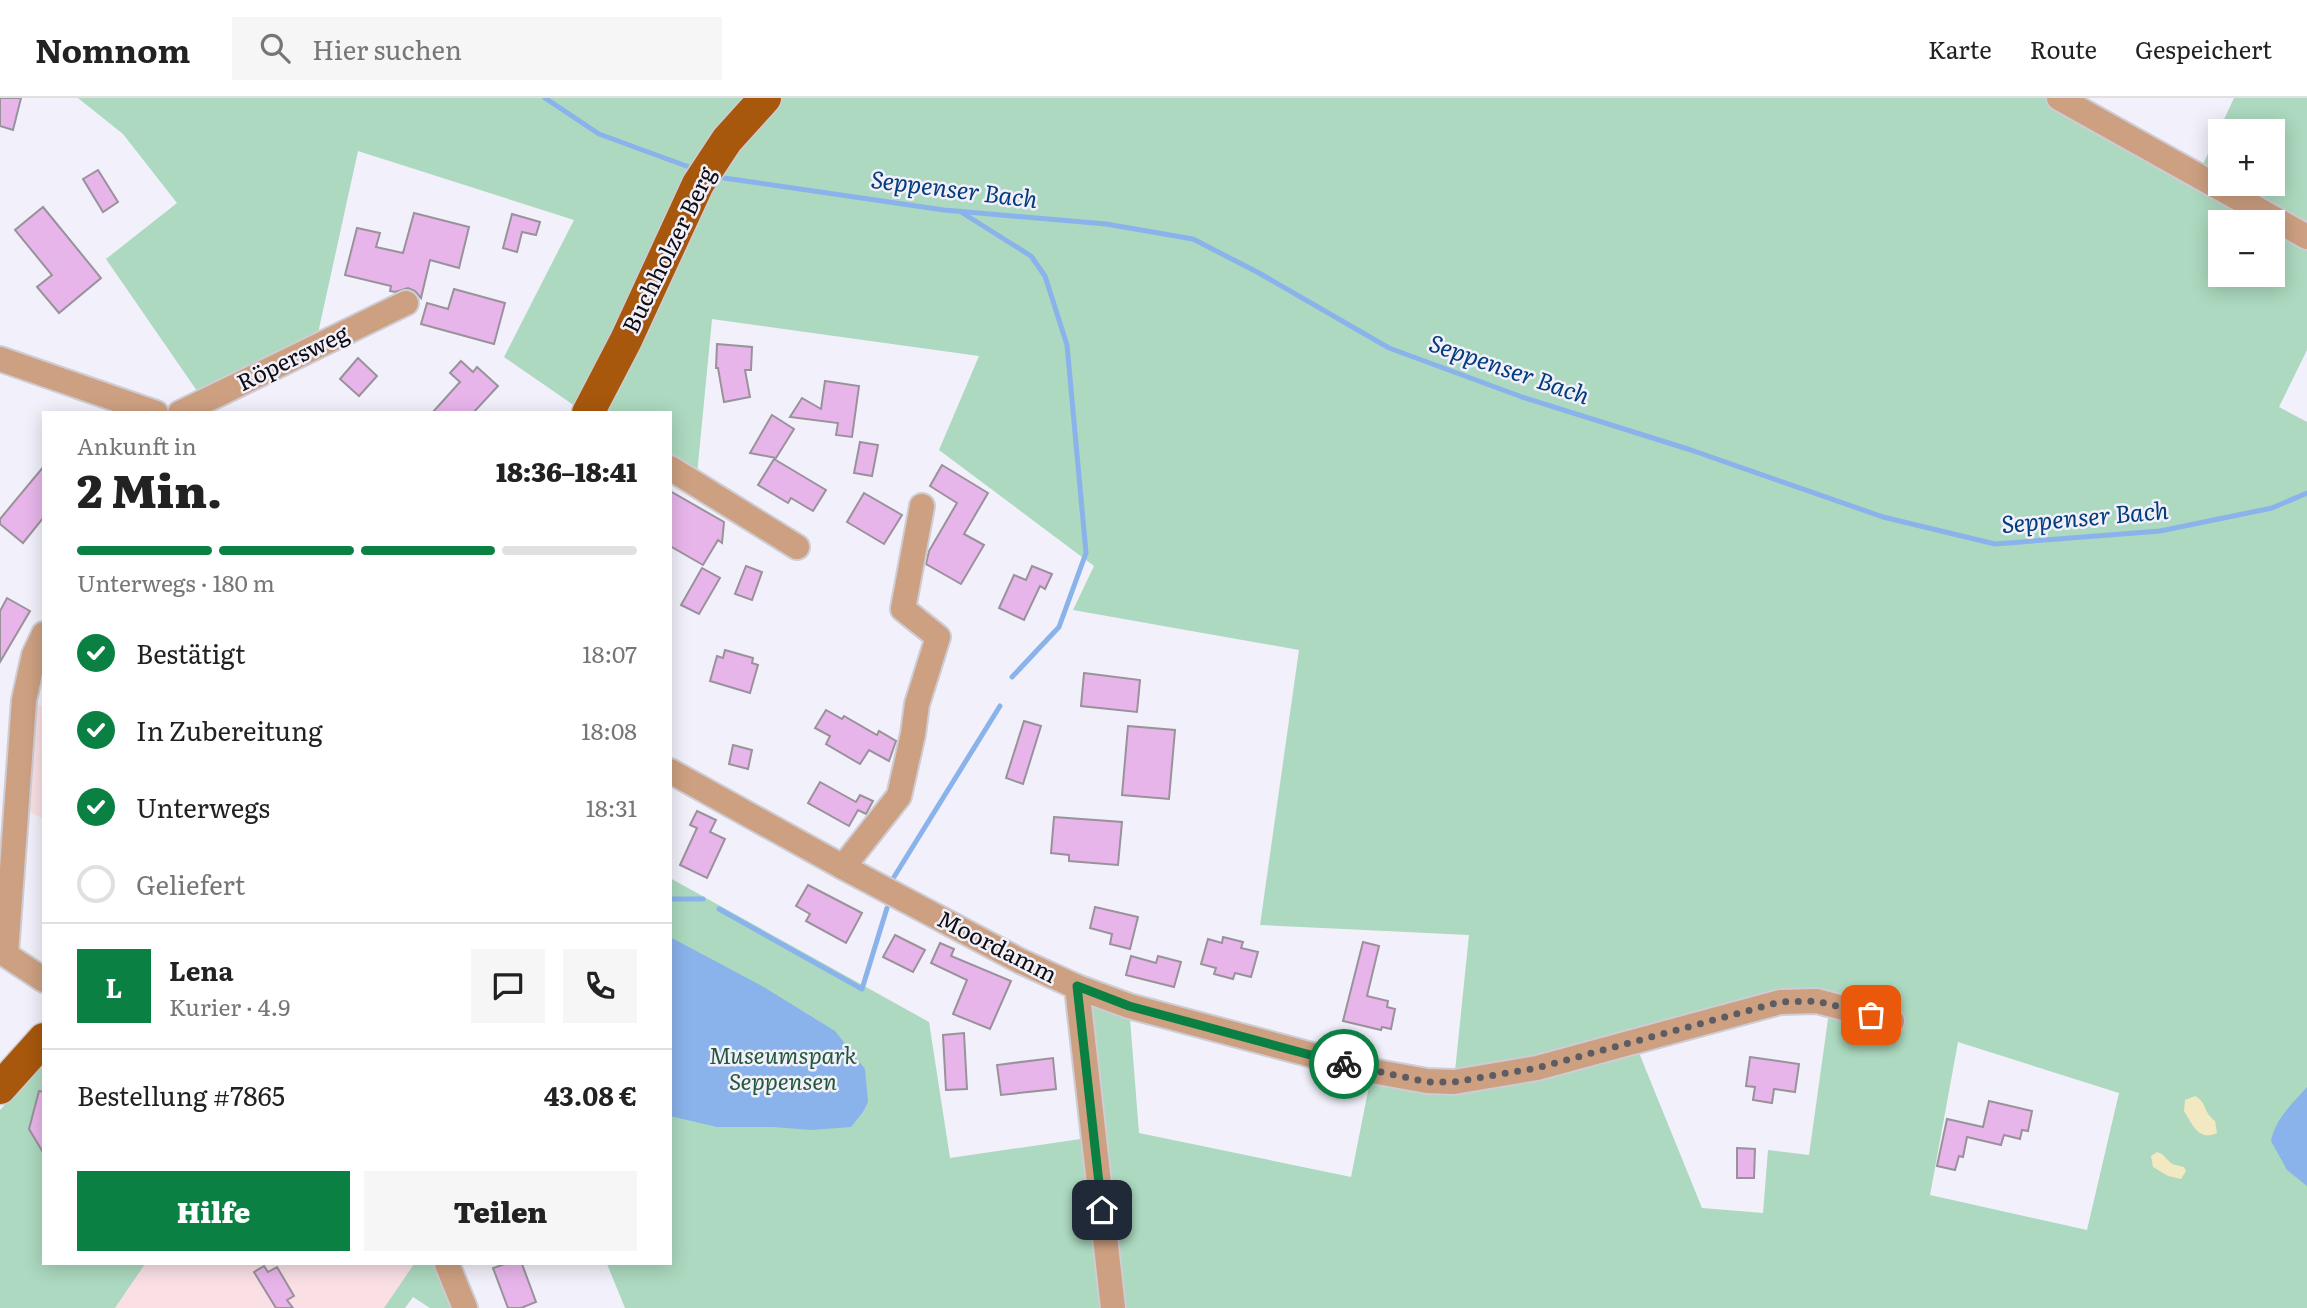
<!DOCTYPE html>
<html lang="de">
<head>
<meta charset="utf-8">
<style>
  :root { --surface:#fff; --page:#f6f6f6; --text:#222; --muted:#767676; --line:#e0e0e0; --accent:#0b8043 }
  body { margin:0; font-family:Literata,serif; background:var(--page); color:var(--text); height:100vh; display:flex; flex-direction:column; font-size:26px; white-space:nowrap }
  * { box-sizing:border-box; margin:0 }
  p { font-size:23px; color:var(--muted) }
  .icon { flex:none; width:38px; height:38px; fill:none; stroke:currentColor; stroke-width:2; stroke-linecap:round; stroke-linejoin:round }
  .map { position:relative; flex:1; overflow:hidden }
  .side { position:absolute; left:42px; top:313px; width:630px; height:854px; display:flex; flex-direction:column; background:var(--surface); border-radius:0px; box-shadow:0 4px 18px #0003 }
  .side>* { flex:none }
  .buttons { position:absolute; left:2208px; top:21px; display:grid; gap:14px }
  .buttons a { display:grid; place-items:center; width:77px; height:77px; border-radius:0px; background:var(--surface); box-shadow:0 4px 18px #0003; font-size:35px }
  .pin { position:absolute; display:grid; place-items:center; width:60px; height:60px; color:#fff; margin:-30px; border-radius:14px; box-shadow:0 4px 10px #0006 }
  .courier { position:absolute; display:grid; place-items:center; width:70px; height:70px; margin:-35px; border:5px solid #0b8043; border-radius:50%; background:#fff; color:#222; box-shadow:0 2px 9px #0007 }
  .headline em { font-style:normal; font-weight:800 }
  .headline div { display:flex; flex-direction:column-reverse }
  .headline { display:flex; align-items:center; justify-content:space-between; height:119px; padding:0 35px }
  h1 { font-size:46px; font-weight:800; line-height:52px }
  .bar { display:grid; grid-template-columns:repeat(4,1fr); gap:10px 7px; align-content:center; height:84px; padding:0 35px }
  .bar i { height:9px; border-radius:5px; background:var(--line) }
  .bar .selected { background:var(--accent) }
  .bar p { grid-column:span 4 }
  .line { display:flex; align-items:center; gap:18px; padding:0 35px; border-top:2px solid var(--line) }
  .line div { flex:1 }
  .round { display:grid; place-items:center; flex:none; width:74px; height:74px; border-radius:0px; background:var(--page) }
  ol { padding:0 35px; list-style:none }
  li { display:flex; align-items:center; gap:21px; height:77px }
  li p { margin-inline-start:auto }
  li .icon { padding:7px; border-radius:50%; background:var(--accent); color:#fff; stroke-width:4 }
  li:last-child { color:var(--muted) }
  li i { width:38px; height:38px; border:4px solid var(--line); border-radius:50% }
  .cta { display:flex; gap:14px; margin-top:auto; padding:14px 35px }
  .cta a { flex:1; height:80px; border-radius:0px; background:var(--accent); color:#fff; font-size:28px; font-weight:800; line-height:80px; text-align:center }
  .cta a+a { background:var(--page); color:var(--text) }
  header { display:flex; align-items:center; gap:42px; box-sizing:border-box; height:98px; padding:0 35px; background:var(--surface); border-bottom:2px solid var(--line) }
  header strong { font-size:33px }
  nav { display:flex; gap:38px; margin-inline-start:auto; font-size:24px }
  .search { width:490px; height:63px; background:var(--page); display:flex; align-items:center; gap:18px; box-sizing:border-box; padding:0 24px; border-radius:0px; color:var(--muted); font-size:26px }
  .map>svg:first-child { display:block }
  .education { fill:#fae0e5 }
  .green { fill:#acd9bf; fill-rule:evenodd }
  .sand { fill:#f2e8c2 }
  .water { fill:#8ab3eb }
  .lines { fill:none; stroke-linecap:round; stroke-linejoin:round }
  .stream { stroke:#8ab3eb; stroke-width:5 }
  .building { fill:#e8b5eb; stroke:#99929a; stroke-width:2 }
  .minor-casing { stroke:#ceccd5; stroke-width:28 }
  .major-casing { stroke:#ceccd5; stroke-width:35 }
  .minor { stroke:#cda081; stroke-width:24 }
  .major { stroke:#a7580c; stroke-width:32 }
  .done { stroke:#5e5c63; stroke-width:7; stroke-dasharray:0 12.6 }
  .route { stroke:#0b8043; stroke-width:9 }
  .labels { text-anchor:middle; stroke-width:5; stroke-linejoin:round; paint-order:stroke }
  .street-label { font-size:23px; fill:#0e0d11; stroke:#f2f0fa }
  .park-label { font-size:23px; font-style:italic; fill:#22593e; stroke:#f2f0fa }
  .water-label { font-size:24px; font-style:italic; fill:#043d7d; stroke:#f2f0fa }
</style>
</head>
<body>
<header>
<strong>Nomnom</strong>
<div class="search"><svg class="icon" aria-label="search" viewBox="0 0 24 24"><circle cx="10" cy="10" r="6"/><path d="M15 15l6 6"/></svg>Hier suchen</div>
<nav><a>Karte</a><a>Route</a><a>Gespeichert</a></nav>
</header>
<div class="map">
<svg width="2307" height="1210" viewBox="0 0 2307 1210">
  <rect width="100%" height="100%" fill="#f2f0fa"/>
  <g class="education">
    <path d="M24,602L44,609V721L16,708Z"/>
    <path d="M145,1166H414L384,1210H115Z"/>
  </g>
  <g class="green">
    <path d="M78,0H2059L2198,77L2234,0H2307V252L2279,309L2307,324V1210H625L607,1166H670V780L929,924L950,1060L1094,1039L1077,889L1129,908L1139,1035L1351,1079L1372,973L1454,983L1469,837L1260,827L1299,552L1073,512L1094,468L939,352L979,258L712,221L696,387L670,370V315H585L504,259L574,122L358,53L315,249L204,303L106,161L177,105L123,36ZM2221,33H2273V86H2221ZM2221,124H2273V177H2221ZM1830,907L1809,1057L1768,1052L1763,1115L1702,1110L1635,945ZM1958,944L2119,995L2087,1132L1930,1097Z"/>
    <path d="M44,964V1166H145L115,1210H0V1012Z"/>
    <path d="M414,1166H447L465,1210H430L413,1199L405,1210H384Z"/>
  </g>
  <g class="sand">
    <path d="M2195,998C2207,1004 2203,1014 2215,1023L2217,1035C2199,1044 2192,1026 2184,1013L2185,1002Z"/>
    <path d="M2157,1054L2162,1056L2172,1066L2184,1069L2186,1073L2181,1081L2168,1078L2153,1069L2151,1058Z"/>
  </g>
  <g class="water">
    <path d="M670,839L762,888L835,933L865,971L868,1004L863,1014L851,1029L811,1032L773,1029H717L670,1018Z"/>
    <path d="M2307,989V1088L2287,1072L2271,1043C2275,1021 2293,1005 2307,989Z"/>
  </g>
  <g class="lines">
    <g class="stream">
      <path d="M545,0L599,36L689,69"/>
      <path d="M717,79L944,112L1106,126L1193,141L1259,175L1389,250L1522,299L1691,352L1883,419L1995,446L2160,433L2272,410L2307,395"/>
      <path d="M961,114L1031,158L1045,178L1067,247L1086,455L1059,529L1012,579"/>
      <path d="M894,779L1000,608"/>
      <path d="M670,801H703"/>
      <path d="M719,811L862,891L887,810"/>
    </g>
  </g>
  <g class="building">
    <path d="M0,0H21L13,32L0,28Z"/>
    <path d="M98,72L118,104L103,114L83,81Z"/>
    <path d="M43,109L101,180L59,215L37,189L52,177L15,132Z"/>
    <path d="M414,115L469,129L459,170L430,162L421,200L415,193L408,190L395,194L390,193L391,188L345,177L357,130L380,135L376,149L403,155Z"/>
    <path d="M512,116L540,124L536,137L522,134L517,154L503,150Z"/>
    <path d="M454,191L505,205L494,246L421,226L427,205L448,211Z"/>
    <path d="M717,246L752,249L751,272H745L750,299L724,304L718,270H716Z"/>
    <path d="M358,260L377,278L359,298L340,281Z"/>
    <path d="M461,263L473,274L477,269L498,288L473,315H432L460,284L450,275Z"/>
    <path d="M825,283L859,288L852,339L836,337L838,325L790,319L802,300L821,311Z"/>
    <path d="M772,317L794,331L776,360L750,355Z"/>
    <path d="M860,344L878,347L872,378L854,375Z"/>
    <path d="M774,361L826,392L813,413L791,400L788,405L758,387Z"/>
    <path d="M942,367L988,395L964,436L984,447L961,486L926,466L929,453L957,405L930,388Z"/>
    <path d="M44,368V419L23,445L0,426V421Z"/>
    <path d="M670,393L724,424L722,445L718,442L703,467L670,448Z"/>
    <path d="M864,395L902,417L884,446L847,424Z"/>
    <path d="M746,468L762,474L752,502L735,496Z"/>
    <path d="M1032,468L1052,476L1045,491L1040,488L1024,522L999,510L1014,477L1026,482Z"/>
    <path d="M702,470L720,480L699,516L681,507Z"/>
    <path d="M7,500L30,513L0,564V513Z"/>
    <path d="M725,552L753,560L752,565L758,567L750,595L710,583L717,558L723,560Z"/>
    <path d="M1084,575L1140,582L1137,614L1081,608Z"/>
    <path d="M826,612L842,621L844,618L877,637L879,633L896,643L889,663L869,652L860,666L826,646L830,638L815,630Z"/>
    <path d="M1024,623L1041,628L1023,686L1006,680Z"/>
    <path d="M1128,628L1175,632L1169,701L1122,697Z"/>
    <path d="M733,647L752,652L748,671L729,666Z"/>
    <path d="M820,684L856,704L860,697L873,703L866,716L858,712L849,728L808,705Z"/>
    <path d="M697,713L716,722L710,734L725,741L707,780L680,767L697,730L690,727Z"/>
    <path d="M1054,719L1122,724L1118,767L1069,763V757L1051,755Z"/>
    <path d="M808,787L862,815L846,845L806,823L810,816L796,808Z"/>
    <path d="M1095,809L1138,819L1130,851L1110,846L1112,836L1090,830Z"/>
    <path d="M895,837L925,852L913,874L883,859Z"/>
    <path d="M1223,839L1243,844L1241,850L1258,854L1251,879L1235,875L1233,881L1214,876L1216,870L1201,866L1208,841L1222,845Z"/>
    <path d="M1363,844L1379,848L1367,898L1388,903L1387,909L1395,911L1391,931L1382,929L1381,932L1343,923Z"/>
    <path d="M940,845L954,851L951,858L1011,883L990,931L953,916L967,882L931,865Z"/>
    <path d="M1131,858L1156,865L1158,858L1181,864L1174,889L1126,877Z"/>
    <path d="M964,935L967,991L946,992L943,937Z"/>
    <path d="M1750,959L1799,966L1795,994L1774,991L1772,1005L1753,1002L1755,989L1746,988Z"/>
    <path d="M1053,960L1056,991L1001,997L997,967Z"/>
    <path d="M39,993L44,994V1056L29,1031Z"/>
    <path d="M1989,1003L2032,1013L2028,1033L2022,1032L2020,1041L2004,1037L2001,1047L1967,1039L1963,1059L1959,1058L1955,1072L1937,1068L1947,1021L1983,1029Z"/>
    <path d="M1737,1050L1755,1051L1754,1080H1737Z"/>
    <path d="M505,1166H522L536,1204L521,1210H508L493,1170Z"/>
    <path d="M264,1168L268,1174L277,1169L294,1198L287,1202L293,1210H276L254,1174Z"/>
  </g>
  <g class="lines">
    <g class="minor-casing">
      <g id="minor">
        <path d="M2059,0L2307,139"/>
        <path d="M0,261L156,315"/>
        <path d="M180,315L406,205"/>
        <path d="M670,370L797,449"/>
        <path d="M670,673L843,769L1020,863L1077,889L1129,908L1372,973L1427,983L1454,984L1537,970L1780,904L1817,903L1892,923"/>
        <path d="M843,769L899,698L913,636L917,606L938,539L903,511L922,408"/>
        <path d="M0,853L44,882"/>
        <path d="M6,856L24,602L34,557L44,536"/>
        <path d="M1077,889L1113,1210"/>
        <path d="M447,1166L465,1210"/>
      </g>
    </g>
    <g class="major-casing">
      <g id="major">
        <path d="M588,315L626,242L698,86L727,42L765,0"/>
        <path d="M0,990L44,941"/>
      </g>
    </g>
    <use href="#minor" class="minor"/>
    <use href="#major" class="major"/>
  </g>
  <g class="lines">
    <path class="done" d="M1344,966L1427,984H1454L1537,970L1780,904L1817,903L1871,917"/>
    <path class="route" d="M1102,1112L1077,888L1129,908L1344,966"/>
  </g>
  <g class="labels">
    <g class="street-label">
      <text transform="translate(669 152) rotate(-64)" y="8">Buchholzer Berg</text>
      <text transform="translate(293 260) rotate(-26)" y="8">Röpersweg</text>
      <text transform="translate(997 849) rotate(27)" y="8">Moordamm</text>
    </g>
    <g class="park-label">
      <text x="783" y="966">Museumspark<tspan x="783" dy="26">Seppensen</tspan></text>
    </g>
    <g class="water-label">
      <text transform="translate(954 92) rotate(7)" y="8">Seppenser Bach</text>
      <text transform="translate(1509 272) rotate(19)" y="8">Seppenser Bach</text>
      <text transform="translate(2085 420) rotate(-5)" y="8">Seppenser Bach</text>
    </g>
  </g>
</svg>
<div class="buttons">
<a>+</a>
<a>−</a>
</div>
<div class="pin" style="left:1871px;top:917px;background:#ea580c"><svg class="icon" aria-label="bag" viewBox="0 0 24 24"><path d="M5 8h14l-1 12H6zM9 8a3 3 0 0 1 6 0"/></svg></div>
<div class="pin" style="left:1102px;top:1112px;background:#1f2937"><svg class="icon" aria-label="home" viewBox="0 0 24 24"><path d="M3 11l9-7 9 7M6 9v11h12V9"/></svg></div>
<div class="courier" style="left:1344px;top:966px"><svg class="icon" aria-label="bike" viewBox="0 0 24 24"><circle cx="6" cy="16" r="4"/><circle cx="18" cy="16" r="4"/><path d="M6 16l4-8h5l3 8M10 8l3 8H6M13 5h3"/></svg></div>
<section class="side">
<div class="headline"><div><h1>2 Min.</h1><p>Ankunft in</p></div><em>18:36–18:41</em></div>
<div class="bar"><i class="selected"></i><i class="selected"></i><i class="selected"></i><i></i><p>Unterwegs · 180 m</p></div>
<ol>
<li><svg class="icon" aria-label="check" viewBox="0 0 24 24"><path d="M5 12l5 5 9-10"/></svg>Bestätigt<p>18:07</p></li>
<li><svg class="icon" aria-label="check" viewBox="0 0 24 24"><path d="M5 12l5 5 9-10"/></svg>In Zubereitung<p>18:08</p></li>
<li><svg class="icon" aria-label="check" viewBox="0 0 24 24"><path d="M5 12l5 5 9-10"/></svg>Unterwegs<p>18:31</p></li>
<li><i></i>Geliefert</li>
</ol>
<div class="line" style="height:126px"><b class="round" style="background:var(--accent);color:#fff">L</b><div><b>Lena</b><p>Kurier · 4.9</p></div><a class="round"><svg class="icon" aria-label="chat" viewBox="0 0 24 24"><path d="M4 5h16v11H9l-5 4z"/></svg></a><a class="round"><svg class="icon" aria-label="phone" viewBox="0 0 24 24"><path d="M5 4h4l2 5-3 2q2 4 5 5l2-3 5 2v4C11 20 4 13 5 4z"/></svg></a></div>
<div class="line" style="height:91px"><div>Bestellung #7865</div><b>43.08 €</b></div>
<div class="cta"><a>Hilfe</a><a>Teilen</a></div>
</section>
</div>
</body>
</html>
